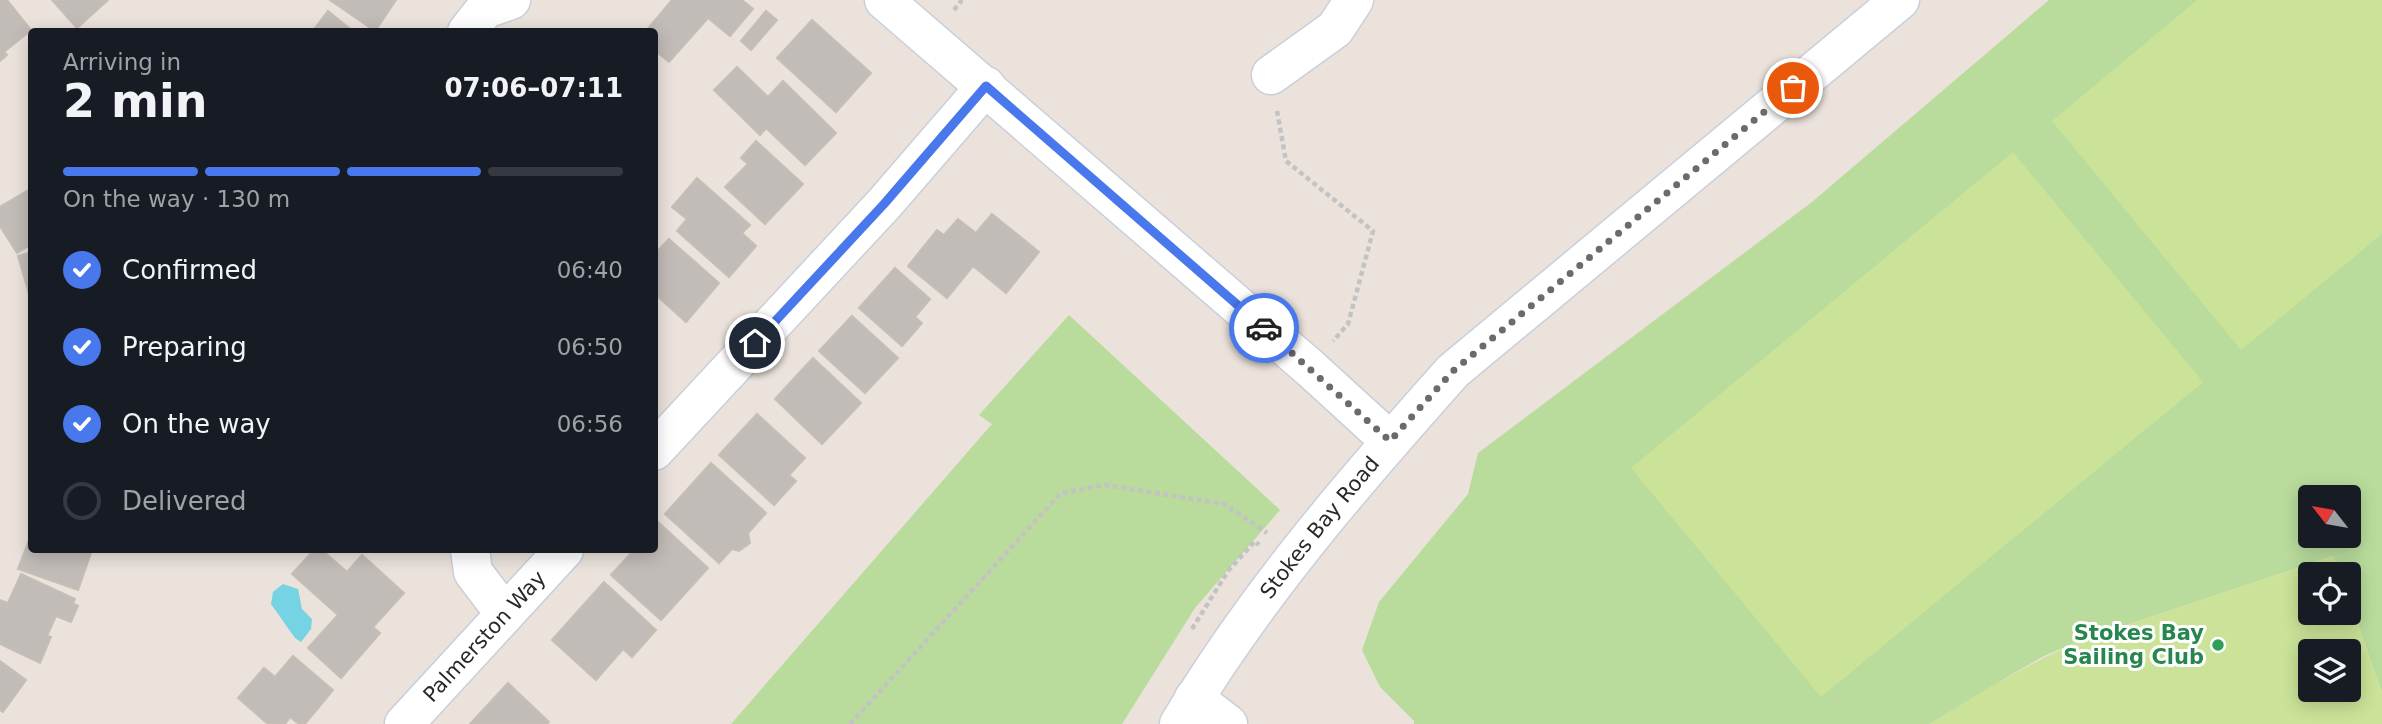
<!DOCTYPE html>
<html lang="en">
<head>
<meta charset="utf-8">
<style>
  :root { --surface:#171b24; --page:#242831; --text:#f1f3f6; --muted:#9ea1a6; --line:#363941; --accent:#4878eb }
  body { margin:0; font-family:"DejaVu Sans",sans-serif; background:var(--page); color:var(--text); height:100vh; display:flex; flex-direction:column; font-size:26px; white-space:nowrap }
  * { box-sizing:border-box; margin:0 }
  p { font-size:23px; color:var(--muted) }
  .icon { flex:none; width:38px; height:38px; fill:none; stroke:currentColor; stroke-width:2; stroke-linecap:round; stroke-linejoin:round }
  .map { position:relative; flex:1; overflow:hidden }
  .panel { position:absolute; left:28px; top:28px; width:630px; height:525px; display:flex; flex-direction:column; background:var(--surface); border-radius:7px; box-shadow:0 4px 18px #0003 }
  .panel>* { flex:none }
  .needle { width:46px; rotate:301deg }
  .tools { position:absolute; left:2298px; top:485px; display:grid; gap:14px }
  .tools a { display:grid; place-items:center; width:63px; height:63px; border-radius:7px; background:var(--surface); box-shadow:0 4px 18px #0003; font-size:35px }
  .pin { position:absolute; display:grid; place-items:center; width:60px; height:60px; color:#fff; margin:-30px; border:4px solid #fff; border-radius:50%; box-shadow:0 2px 7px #0007 }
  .courier { position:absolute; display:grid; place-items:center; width:70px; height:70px; margin:-35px; border:5px solid #4878eb; border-radius:50%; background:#fff; color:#222; box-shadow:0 2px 9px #0007 }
  .summary em { font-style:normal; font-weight:700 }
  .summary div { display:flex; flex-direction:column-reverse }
  .summary { display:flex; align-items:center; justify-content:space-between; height:119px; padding:0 35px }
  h1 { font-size:46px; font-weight:700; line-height:52px }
  .bar { display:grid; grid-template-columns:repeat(4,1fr); gap:10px 7px; align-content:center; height:84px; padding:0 35px }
  .bar i { height:9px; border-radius:5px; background:var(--line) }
  .bar .selected { background:var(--accent) }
  .bar p { grid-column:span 4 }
  ol { padding:0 35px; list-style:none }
  li { display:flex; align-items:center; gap:21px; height:77px }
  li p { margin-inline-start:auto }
  li .icon { padding:7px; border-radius:50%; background:var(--accent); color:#fff; stroke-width:4 }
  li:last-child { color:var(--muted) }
  li i { width:38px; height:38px; border:4px solid var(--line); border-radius:50% }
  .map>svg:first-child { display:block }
  .green { fill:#b9dc9c; fill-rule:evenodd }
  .pitch { fill:#cbe398; fill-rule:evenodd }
  .water { fill:#76d3e4 }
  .building { fill:#c2bcb8; stroke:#c5beb5; stroke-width:2 }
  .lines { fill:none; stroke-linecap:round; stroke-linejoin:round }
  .minor-casing { stroke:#cacfd9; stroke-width:41 }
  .path { stroke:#c3c3c3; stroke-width:4.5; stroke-dasharray:5 3.5; stroke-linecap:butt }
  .minor { stroke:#fff; stroke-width:38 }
  .done { stroke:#6d6a67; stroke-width:7; stroke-dasharray:0 12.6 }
  .route { stroke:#4878eb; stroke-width:9 }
  .leisure-dot { fill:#2e9e5b; stroke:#fff; stroke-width:2.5 }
  .labels { text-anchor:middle; stroke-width:6; stroke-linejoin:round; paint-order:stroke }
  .street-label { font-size:21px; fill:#292929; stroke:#fff }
  .leisure-label { font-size:21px; font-weight:bold; fill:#27864d; stroke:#fff; text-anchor:end }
</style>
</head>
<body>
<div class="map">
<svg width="2382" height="724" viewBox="0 0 2382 724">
  <rect width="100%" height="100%" fill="#eae2db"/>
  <g class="green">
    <path d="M2049,0H2382V693L2349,598L2348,574H2340L2333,556L2084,639L2044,656L2014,673L1930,724H1414V721L1380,687L1362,650L1379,602L1468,494L1478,453L1812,202ZM2310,497H2348V536H2310Z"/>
    <path d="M1069,315L1280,510L1195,608L1122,724H731L992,424L979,415Z"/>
  </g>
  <g class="pitch">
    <path d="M2197,0H2382V234L2241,350L2052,121Z"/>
    <path d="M2013,152L2203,382L1821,697L1631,468Z"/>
    <path d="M2334,556L2340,574H2310V612H2348L2349,598L2382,693V724H1930C1980,692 2030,663 2084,639ZM2310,651H2348V690H2310Z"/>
  </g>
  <path class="water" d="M283,584L298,589L302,609L312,619L311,629L301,642L295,638L271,604L273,592Z"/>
  <g class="building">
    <path d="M0,0H7L31,30L4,52L7,55L0,61Z"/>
    <path d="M52,0H108L77,28Z"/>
    <path d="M330,0H396L375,31Z"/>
    <path d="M672,0H742L753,9L730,36L708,18L669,62L654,50V32H645Z"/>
    <path d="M328,11L354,32H312Z"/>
    <path d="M766,11L777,20L751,50L741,41Z"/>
    <path d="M812,20L871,73L836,112L777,58Z"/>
    <path d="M737,67L768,97L783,81L836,133L805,165L766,128L760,135L714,90Z"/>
    <path d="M756,141L803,184L765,224L725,187L748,164L741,158Z"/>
    <path d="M697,178L750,225L742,233L756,246L729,277L677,231L687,219L672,207Z"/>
    <path d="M32,188V244L17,253L0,226V207Z"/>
    <path d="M992,214L1039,252L1006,293L973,266L947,298L908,266L937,230L944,235L958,219L976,233Z"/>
    <path d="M669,239L719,283L686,322L656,295L654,297V255Z"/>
    <path d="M32,252V304L18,256Z"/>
    <path d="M895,268L930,299L915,317L922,323L902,346L859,308Z"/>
    <path d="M852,316L898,358L865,393L819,351Z"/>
    <path d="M813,358L861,403L822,444L775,399Z"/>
    <path d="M757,414L805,458L789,475L796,481L774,505L719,455Z"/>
    <path d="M711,463L766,513L748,533L750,543L739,551L732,549L719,563L665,514Z"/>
    <path d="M658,522L708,568L661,620L611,575L634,550H654V527Z"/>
    <path d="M32,532V550H92L78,590L18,569Z"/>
    <path d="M314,550H322L347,572L362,555L404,593L373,627L380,633L341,678L308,648L338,615L292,574Z"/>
    <path d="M21,574L75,599L73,603L78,606L71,622L56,616L47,636L51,637L40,663L0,644V600L8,603Z"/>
    <path d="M604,582L656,630L632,657L623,649L596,680L552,640Z"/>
    <path d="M293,656L333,690L305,724H299L290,717L285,724H268L238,698L264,668L275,677Z"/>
    <path d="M0,661L26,680L3,712L0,710Z"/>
    <path d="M508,683L549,722L547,724H470Z"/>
  </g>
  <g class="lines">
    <g class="minor-casing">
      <g id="minor">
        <path d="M884,0L1310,368L1390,441"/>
        <path d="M467,32L485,9L511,0"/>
        <path d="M1271,75L1335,29L1354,0"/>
        <path d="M654,451L884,204L986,86"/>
        <path d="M470,550L473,572L505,614"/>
        <path d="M1194,698L1228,724"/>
        <path id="s1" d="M404,724L564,550"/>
        <path id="s2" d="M1179,724C1255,596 1354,482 1453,371L1900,0"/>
      </g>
    </g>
    <g class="path">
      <path d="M954,10L962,0"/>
      <path d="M1277,111L1286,161L1373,231L1348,324L1333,341"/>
      <path d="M1192,629L1228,571L1255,541L1259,545"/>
      <path d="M850,724L1061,493L1105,485L1224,504L1267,533"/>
    </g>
    <use href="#minor" class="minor"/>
  </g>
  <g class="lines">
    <path class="done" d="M1264,328L1390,441L1453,371L1793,88"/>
    <path class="route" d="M755,343L884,204L986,86L1264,328"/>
  </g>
  <circle class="leisure-dot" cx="2218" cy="645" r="7"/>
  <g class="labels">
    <g class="street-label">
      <text dy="7" stroke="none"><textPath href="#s2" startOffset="242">Stokes Bay Road</textPath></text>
      <text dy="7" stroke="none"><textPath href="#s1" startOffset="119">Palmerston Way</textPath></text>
    </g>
    <g class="leisure-label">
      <text x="2204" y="640">Stokes Bay<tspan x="2204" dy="24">Sailing Club</tspan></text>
    </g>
  </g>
</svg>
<div class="tools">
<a><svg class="needle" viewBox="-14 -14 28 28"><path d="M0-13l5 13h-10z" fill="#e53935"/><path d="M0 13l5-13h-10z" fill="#9ea1a6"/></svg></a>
<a><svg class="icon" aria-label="locate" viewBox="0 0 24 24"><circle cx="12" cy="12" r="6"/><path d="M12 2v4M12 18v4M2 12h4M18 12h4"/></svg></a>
<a><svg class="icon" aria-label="layers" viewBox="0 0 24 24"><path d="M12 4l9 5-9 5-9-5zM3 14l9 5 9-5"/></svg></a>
</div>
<div class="pin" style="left:1793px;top:88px;background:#ea580c"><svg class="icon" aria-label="bag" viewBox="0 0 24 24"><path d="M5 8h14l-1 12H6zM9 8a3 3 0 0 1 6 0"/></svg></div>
<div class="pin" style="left:755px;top:343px;background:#1f2937"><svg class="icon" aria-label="home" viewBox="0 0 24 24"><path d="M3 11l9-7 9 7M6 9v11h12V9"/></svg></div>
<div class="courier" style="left:1264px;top:328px"><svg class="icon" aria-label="car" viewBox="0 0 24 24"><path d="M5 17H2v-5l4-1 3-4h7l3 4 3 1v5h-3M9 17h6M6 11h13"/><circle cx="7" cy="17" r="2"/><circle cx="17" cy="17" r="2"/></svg></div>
<section class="panel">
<div class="summary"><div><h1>2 min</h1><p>Arriving in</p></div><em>07:06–07:11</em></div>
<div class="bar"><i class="selected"></i><i class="selected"></i><i class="selected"></i><i></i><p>On the way · 130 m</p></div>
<ol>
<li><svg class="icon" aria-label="check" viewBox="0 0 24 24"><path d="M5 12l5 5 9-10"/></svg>Confirmed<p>06:40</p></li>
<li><svg class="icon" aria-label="check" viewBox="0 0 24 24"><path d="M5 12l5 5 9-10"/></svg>Preparing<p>06:50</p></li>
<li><svg class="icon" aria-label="check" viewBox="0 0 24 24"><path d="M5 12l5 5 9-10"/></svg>On the way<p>06:56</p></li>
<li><i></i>Delivered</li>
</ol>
</section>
</div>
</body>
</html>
